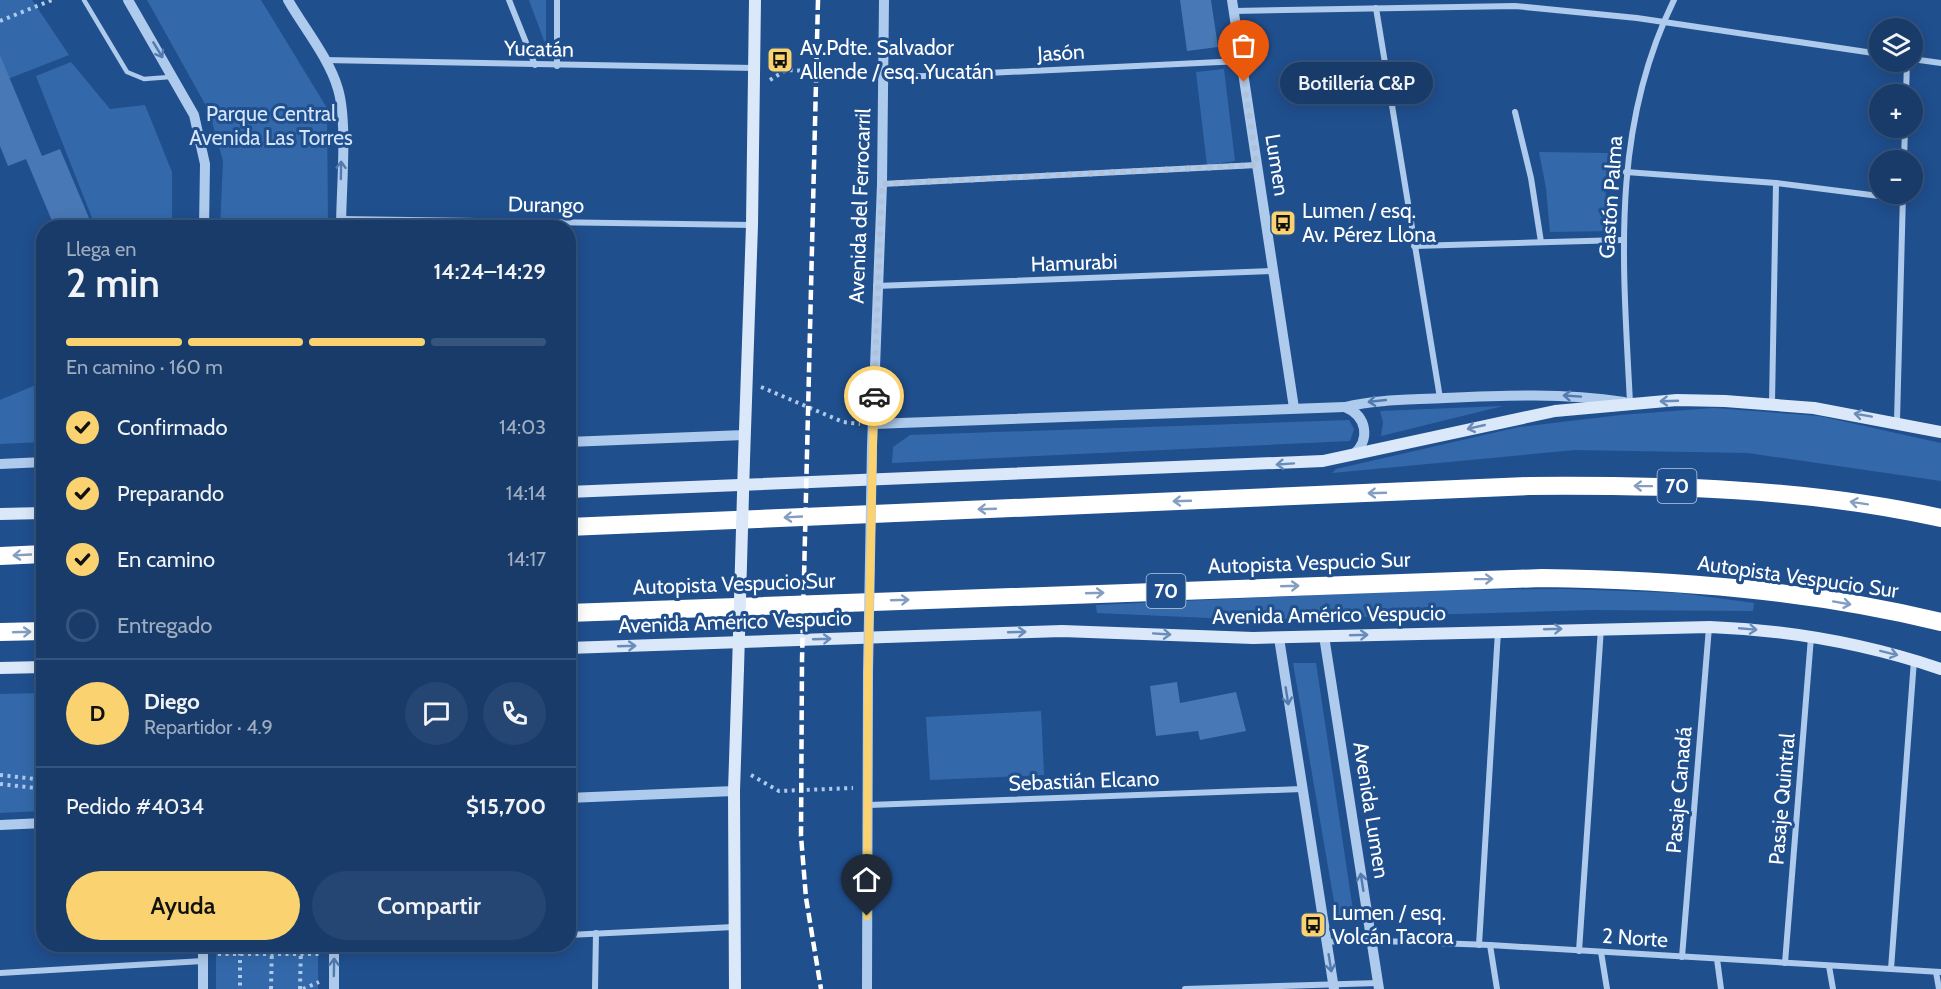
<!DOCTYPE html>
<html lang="es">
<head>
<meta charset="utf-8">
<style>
  :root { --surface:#183b6a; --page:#254672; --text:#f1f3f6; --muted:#9fadc1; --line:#36557e; --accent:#fad26f }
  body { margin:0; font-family:Cabin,sans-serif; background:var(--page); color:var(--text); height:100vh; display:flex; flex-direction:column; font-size:22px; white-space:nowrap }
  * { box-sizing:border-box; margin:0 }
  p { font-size:20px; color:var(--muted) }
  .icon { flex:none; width:33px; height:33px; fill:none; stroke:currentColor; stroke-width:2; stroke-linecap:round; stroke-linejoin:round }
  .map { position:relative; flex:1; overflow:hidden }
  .sheet { position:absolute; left:36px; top:220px; width:540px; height:732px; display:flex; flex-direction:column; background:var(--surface); border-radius:24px; box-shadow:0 3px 15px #0003,0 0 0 2px var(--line) }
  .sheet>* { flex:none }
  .tools { position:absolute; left:1869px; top:18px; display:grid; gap:12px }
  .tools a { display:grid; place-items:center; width:54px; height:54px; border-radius:50%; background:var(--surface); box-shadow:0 3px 15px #0003,0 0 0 2px var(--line); font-size:30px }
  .pin { position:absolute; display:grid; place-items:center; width:51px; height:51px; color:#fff; margin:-62px -26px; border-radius:50% 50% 50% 0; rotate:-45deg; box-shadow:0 0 6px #0007 }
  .pin .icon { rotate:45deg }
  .courier { position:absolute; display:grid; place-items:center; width:60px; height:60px; margin:-30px; border:4px solid #fad26f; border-radius:50%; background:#fff; color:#222; box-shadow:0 2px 8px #0007 }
  .bubble { position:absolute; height:42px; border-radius:21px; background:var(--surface); box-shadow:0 3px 15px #0003,0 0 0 2px var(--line); font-size:20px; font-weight:600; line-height:42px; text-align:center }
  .overview em { font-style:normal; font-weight:600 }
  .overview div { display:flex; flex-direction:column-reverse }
  .overview { display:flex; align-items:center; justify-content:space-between; height:102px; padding:0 30px }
  h1 { font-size:39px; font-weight:600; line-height:45px }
  .bar { display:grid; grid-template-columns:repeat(4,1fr); gap:9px 6px; align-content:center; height:72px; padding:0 30px }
  .bar i { height:8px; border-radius:4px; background:var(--line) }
  .bar .on { background:var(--accent) }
  .bar p { grid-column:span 4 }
  .line { display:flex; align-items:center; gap:15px; padding:0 30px; border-top:2px solid var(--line) }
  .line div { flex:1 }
  .round { display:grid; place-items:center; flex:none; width:63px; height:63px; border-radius:32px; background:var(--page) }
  ol { padding:0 30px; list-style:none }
  li { display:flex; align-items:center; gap:18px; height:66px }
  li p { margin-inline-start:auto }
  li .icon { padding:6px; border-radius:50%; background:var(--accent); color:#111; stroke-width:4 }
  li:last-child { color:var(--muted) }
  li i { width:33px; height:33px; border:3px solid var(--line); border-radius:50% }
  .button { display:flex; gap:12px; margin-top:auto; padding:12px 30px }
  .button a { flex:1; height:69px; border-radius:36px; background:var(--accent); color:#111; font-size:24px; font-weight:600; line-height:69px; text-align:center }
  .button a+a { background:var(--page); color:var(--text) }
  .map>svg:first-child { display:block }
  .green { fill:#3369ab }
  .building { fill:#4878b5 }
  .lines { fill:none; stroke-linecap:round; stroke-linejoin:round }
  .path { stroke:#aecaec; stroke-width:4; stroke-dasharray:3 4.5; stroke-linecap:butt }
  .service { stroke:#aecaec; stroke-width:4.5 }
  .minor { stroke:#aecaec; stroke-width:6 }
  .tertiary { stroke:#aecaec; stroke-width:10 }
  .secondary { stroke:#dae8f9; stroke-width:12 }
  .motorway { stroke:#fff; stroke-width:18 }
  .rail { stroke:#fff; stroke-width:4.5; stroke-dasharray:10 4.5; stroke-linecap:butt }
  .tertiary-bridge { stroke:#aecaec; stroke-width:10 }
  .secondary-bridge { stroke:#dae8f9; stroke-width:12 }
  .oneway { stroke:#527aaf }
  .oneway2 { stroke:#6a8cb9 }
  .oneway3 { stroke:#849ec1 }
  .done { stroke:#b1c1d7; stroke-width:6; stroke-dasharray:0 10.8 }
  .route { stroke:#fad26f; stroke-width:8 }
  .labels { text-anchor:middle; stroke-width:6; stroke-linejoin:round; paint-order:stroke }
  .shield { fill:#204f8e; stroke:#bccadd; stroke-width:1.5 }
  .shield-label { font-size:20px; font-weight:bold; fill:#fff }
  .poi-label { font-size:21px; fill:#fff; stroke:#204f8e; text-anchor:start }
  .street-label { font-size:21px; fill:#fff; stroke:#204f8e }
  .park-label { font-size:21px; fill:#d4e4f9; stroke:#204f8e }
</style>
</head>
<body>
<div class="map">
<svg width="1941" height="989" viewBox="0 0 1941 989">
  <rect width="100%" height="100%" fill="#204f8e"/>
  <g class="green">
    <path d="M0,0H32L69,55L0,82Z"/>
    <path d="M147,0H261L327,108L328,228H220L223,161L209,111Z"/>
    <path d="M529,0H546V46Z"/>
    <path d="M71,62L110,109L145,105L172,172V228H96L36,76Z"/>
    <path d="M1224,69L1235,161L1207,165L1196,72Z"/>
    <path d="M1539,152L1608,153L1605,187L1609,231L1550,232L1546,188Z"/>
    <path d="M43,382V442L0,444V400Z"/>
    <path d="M1503,406L1381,436L1383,422L1380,411Z"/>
    <path d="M1714,408L1819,416L1941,443V481L1748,453L1575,450L1332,473L1336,469L1519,427L1620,415Z"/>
    <path d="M1349,420L1354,429L1350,441L892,463L893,447L910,435Z"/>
    <path d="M1565,589L1679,593L1754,603L1753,611L1591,610L1253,620L1097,613L1096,605L1429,590Z"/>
    <path d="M1293,663H1316L1354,917L1337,919Z"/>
    <path d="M43,693V811L0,813V694Z"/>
    <path d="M1041,711L1044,775L930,780L926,717Z"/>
    <rect x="216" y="945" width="102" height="44"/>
  </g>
  <g class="building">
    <path d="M1180,0H1211L1218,47L1187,51Z"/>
    <path d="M0,55L42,156L60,149L89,218L65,228H55L26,159L8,166L0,146Z"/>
    <path d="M1177,682L1180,703L1236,692L1246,731L1200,740L1198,731L1156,736L1150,686Z"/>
  </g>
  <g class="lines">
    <g class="path">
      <path d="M0,21L52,0"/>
      <path d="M770,80L786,70L869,73"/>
      <path d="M761,387L843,422L860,424"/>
      <path d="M0,775L44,780"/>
      <path d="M751,775L779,791L853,788"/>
      <path d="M0,784L44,789"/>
      <path d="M240,945V989"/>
      <path d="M218,954H321"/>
      <path d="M271,989L272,945"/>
      <path d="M300,989L301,945"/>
      <path d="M303,989L319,982"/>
    </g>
    <path class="service" d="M84,0L127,72L144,79L170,77"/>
    <g class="minor">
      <path d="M509,0L535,65"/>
      <path d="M1376,8L1440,398"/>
      <path d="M1234,11L1515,6L1637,18L1880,54"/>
      <path d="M1912,59L1941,63"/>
      <path d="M324,60L754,68"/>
      <path d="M557,66V0"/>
      <path d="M883,78L1241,61"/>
      <path d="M1906,94L1907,62"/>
      <path d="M1515,112L1531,178L1541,242"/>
      <path d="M1904,160L1905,128"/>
      <path d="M1626,172L1776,183L1903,199"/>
      <path d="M882,184L1257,165"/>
      <path d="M341,219L752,225"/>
      <path d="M1414,246L1622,240"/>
      <path d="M876,286L1273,271"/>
      <path d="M1630,403C1623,263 1610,130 1674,0"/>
      <path d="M1772,403L1776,183"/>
      <path d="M1897,421L1903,194"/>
      <path d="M869,805L1302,789"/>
      <path d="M568,935L734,927"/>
      <path d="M1327,942L1353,940L1490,945L1941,972"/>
      <path d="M1479,945L1498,631"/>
      <path d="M1490,945L1497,989"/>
      <path d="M1579,951L1601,628"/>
      <path d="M1601,952L1607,989"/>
      <path d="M1682,957L1709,627"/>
      <path d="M1717,959L1721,989"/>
      <path d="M1785,963L1811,637"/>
      <path d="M1829,966L1833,989"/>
      <path d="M1891,969L1914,660"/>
      <path d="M1936,972L1939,989"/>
      <path d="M0,973L203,961"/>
      <path d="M595,989L596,933"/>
      <path d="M1185,989L1378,983"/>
    </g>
    <g class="tertiary">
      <path d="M128,0L194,115L205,164L204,228"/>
      <path d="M288,0C304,28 329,58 338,89C348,123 341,190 341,228"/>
      <path d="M1232,0L1294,408"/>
      <path d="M1345,407C1367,416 1371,440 1353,455"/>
      <path d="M873,424L1345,407C1378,399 1411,400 1445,398C1505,395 1564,393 1624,402"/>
      <path d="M568,442L744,435"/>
      <path d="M872,446L882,184L884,0"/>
      <path d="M0,464L44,462"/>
      <path d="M1324,636L1379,989"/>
      <path d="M1279,638L1334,989"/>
      <path d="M568,798L734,791"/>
      <path d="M0,825L44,823"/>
      <path d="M203,989V945"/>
      <path d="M334,989V945"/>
      <path d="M867,989L868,673"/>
    </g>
    <g class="secondary">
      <path d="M744,459L752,225L755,0"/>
      <path d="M568,492L1323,461L1555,411L1677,400L1725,401L1814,408L1941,432"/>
      <path d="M0,514L44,513"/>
      <path d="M568,648L1062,631L1253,638L1710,627C1788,630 1867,644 1941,669"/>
      <path d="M0,668L44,667"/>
      <path d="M735,989L734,791L738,669"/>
    </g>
    <g class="motorway">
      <path d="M568,527L1529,486C1668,485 1805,488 1941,518"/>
      <path d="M0,556L44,554"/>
      <path d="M568,613L1542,578C1676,580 1810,590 1941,622"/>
      <path d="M0,632L44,631"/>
    </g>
    <path class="rail" d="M818,0L802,660L801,836L806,898L821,989"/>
    <path class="tertiary-bridge" d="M868,673L872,446"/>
    <path class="secondary-bridge" d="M738,669L744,459"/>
  </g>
  <defs><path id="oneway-shaft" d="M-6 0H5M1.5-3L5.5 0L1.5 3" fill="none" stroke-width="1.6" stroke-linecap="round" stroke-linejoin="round" transform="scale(1.5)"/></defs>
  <g class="oneway">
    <use href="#oneway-shaft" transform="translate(158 50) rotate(59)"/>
    <use href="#oneway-shaft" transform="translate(341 170) rotate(-89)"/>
    <use href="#oneway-shaft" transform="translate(1572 396) rotate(-176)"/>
    <use href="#oneway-shaft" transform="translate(1377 401) rotate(174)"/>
    <use href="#oneway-shaft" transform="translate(1287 696) rotate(81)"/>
    <use href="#oneway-shaft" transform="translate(1362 882) rotate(-99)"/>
    <use href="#oneway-shaft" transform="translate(1330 963) rotate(81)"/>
    <use href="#oneway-shaft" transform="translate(334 967) rotate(-89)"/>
  </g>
  <g class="oneway2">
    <use href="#oneway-shaft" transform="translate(1669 401) rotate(178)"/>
    <use href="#oneway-shaft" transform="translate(1863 415) rotate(-170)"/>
    <use href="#oneway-shaft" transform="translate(1476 427) rotate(167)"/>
    <use href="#oneway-shaft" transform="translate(1285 464) rotate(176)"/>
    <use href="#oneway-shaft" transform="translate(1553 629) rotate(-2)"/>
    <use href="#oneway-shaft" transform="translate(1748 629) rotate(5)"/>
    <use href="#oneway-shaft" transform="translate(1017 632) rotate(-2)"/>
    <use href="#oneway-shaft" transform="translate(1162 634) rotate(4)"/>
    <use href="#oneway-shaft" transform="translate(1359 635) rotate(-2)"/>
    <use href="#oneway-shaft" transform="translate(822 639) rotate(-2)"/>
    <use href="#oneway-shaft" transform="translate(627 646) rotate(-2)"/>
    <use href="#oneway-shaft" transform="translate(1889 653) rotate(14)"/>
  </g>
  <g class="oneway3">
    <use href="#oneway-shaft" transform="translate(1643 486) rotate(-179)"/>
    <use href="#oneway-shaft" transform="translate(1377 493) rotate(178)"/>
    <use href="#oneway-shaft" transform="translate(1182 501) rotate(178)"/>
    <use href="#oneway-shaft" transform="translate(1859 503) rotate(-171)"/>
    <use href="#oneway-shaft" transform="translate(987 509) rotate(178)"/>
    <use href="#oneway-shaft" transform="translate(793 517) rotate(177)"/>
    <use href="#oneway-shaft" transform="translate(22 555) rotate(177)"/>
    <use href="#oneway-shaft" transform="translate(1484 579) rotate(-1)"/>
    <use href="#oneway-shaft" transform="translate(1290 586) rotate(-2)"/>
    <use href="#oneway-shaft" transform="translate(1095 593) rotate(-2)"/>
    <use href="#oneway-shaft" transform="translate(900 600) rotate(-2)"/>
    <use href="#oneway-shaft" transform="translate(1842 603) rotate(10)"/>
    <use href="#oneway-shaft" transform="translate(22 632) rotate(-2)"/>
  </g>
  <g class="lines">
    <path class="done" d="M874,396L882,184L1257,165L1244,82"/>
    <path class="route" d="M867,916L868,673L874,396"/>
  </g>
  <defs>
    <g id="bus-square" transform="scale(1.35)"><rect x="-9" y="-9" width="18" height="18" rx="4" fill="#fad26f" stroke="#204f8e"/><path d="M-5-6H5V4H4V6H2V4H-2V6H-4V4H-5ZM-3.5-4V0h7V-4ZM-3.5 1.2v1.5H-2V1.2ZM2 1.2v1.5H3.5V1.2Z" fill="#111"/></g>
  </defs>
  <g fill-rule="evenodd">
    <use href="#bus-square" x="780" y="60"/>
    <use href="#bus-square" x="1283" y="223"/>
    <use href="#bus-square" x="1313" y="925"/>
  </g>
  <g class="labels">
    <g class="shield">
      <rect x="1657.5" y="469" width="39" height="34" rx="4.5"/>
      <rect x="1146.5" y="574" width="39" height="34" rx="4.5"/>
    </g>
    <g class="shield-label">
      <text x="1677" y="493">70</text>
      <text x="1166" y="598">70</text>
    </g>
    <g class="poi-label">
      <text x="800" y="55">Av.Pdte. Salvador<tspan x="800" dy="24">Allende / esq. Yucatán</tspan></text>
      <text x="1302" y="218">Lumen / esq.<tspan x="1302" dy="24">Av. Pérez Llona</tspan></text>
      <text x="1332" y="920">Lumen / esq.<tspan x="1332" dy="24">Volcán Tacora</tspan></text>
    </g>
    <g class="street-label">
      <text transform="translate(539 49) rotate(1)" y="7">Yucatán</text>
      <text transform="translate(1061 53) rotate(-3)" y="7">Jasón</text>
      <text transform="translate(1277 165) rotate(81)" y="7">Lumen</text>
      <text transform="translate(1611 197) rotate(-86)" y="7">Gastón Palma</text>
      <text transform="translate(546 205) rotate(1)" y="7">Durango</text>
      <text transform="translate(860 206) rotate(-88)" y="7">Avenida del Ferrocarril</text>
      <text transform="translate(1074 263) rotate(-2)" y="7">Hamurabi</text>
      <text transform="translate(1309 563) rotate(-2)" y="7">Autopista Vespucio Sur</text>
      <text transform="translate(1798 577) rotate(8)" y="7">Autopista Vespucio Sur</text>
      <text transform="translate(734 584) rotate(-2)" y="7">Autopista Vespucio Sur</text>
      <text transform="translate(1329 615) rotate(-1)" y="7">Avenida Américo Vespucio</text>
      <text transform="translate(735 622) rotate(-2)" y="7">Avenida Américo Vespucio</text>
      <text transform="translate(1084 781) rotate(-2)" y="7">Sebastián Elcano</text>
      <text transform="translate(1679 790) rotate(-85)" y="7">Pasaje Canadá</text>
      <text transform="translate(1782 799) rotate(-85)" y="7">Pasaje Quintral</text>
      <text transform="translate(1371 810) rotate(81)" y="7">Avenida Lumen</text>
      <text transform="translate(1635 938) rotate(4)" y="7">2 Norte</text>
    </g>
    <g class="park-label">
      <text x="271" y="121">Parque Central<tspan x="271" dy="24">Avenida Las Torres</tspan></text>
    </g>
  </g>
</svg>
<div class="tools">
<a><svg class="icon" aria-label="layers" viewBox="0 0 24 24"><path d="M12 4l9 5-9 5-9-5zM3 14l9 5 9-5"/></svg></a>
<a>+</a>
<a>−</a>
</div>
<div class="pin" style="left:1244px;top:82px;background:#ea580c"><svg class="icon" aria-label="bag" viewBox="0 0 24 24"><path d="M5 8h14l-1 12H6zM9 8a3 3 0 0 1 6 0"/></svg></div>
<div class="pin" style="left:867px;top:916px;background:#1f2937"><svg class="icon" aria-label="home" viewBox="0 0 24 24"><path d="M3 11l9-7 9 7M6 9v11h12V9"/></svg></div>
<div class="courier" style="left:874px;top:396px"><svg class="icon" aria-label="car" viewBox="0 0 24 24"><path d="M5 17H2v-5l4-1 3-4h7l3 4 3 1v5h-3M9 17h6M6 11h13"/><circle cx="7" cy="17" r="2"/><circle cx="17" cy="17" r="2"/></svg></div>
<div class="bubble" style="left:1280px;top:62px;width:153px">Botillería C&amp;P</div>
<section class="sheet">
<div class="overview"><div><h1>2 min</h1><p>Llega en</p></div><em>14:24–14:29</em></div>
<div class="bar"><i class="on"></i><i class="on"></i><i class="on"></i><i></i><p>En camino · 160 m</p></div>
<ol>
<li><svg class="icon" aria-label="check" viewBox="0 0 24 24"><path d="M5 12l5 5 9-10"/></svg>Confirmado<p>14:03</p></li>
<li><svg class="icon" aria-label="check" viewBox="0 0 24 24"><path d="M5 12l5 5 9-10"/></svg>Preparando<p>14:14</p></li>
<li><svg class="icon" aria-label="check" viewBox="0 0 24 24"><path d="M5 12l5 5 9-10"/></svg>En camino<p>14:17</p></li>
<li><i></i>Entregado</li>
</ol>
<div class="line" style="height:108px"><b class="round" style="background:var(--accent);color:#111">D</b><div><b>Diego</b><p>Repartidor · 4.9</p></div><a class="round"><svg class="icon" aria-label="chat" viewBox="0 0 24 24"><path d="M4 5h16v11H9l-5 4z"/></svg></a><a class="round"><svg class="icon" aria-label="phone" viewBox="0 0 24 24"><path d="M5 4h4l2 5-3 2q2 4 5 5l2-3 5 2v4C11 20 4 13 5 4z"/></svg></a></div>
<div class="line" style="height:78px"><div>Pedido #4034</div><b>$15,700</b></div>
<div class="button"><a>Ayuda</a><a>Compartir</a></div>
</section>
</div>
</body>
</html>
